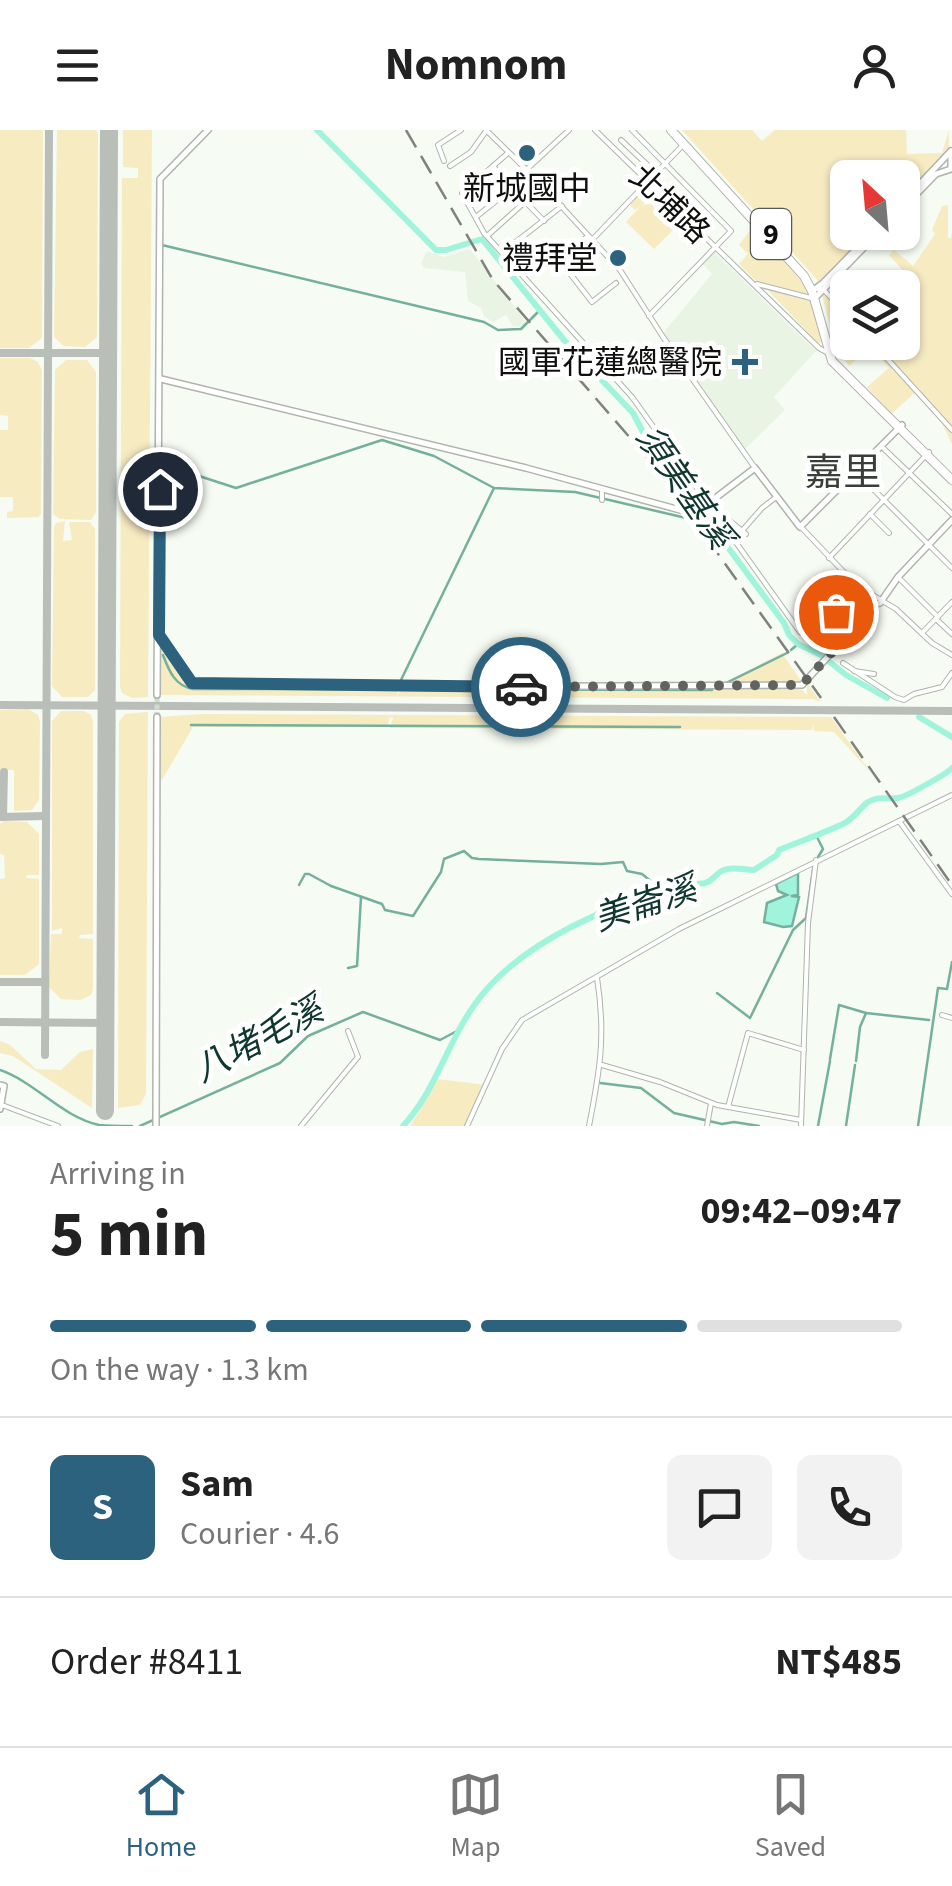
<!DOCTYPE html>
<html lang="en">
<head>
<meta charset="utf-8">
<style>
  :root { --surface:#fff; --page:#f2f2f2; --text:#222; --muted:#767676; --line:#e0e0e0; --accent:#2d627e }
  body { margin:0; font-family:"Source Sans 3","Noto Sans TC",sans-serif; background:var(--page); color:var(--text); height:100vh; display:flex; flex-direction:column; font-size:38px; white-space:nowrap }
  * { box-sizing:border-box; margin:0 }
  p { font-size:32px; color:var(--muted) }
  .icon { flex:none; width:55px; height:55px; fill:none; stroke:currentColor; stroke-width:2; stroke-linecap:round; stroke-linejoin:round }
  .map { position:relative; height:996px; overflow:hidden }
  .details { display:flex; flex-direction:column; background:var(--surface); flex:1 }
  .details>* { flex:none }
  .needle { width:65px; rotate:334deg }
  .controls { position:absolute; left:830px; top:30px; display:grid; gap:20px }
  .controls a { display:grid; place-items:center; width:90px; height:90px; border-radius:15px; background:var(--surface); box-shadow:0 2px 8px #0004; font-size:50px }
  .pin { position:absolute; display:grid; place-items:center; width:85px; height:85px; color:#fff; margin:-42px; border:5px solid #fff; border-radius:50%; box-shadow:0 2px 10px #0007 }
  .courier { position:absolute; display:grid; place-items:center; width:100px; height:100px; margin:-50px; border:8px solid #2d627e; border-radius:50%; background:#fff; color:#222; box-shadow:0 2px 12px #0007 }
  .summary em { font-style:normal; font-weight:700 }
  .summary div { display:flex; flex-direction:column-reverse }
  .summary { display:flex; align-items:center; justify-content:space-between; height:170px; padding:0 50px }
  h1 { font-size:65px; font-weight:700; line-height:75px }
  .bar { display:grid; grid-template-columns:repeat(4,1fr); gap:15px 10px; align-content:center; height:120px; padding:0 50px }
  .bar i { height:12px; border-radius:8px; background:var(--line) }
  .bar .on { background:var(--accent) }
  .bar p { grid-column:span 4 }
  .line { display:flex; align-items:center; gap:25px; padding:0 50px; border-top:2px solid var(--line) }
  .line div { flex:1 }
  .round { display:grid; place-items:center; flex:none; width:105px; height:105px; border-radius:15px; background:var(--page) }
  header { display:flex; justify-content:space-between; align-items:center; height:130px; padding:0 50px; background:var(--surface); font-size:45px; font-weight:700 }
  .tab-bar { display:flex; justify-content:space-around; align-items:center; height:140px; border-top:2px solid var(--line); background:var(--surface); font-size:28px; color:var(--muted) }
  .tab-bar a { display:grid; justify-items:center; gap:5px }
  .tab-bar .on { color:var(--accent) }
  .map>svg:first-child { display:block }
  .built { fill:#eaf4e5 }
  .green { fill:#f7ebc2 }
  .water { fill:#a0f4dc; stroke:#75b09e; stroke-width:2.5 }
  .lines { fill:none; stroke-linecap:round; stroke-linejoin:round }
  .stream { stroke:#75b09e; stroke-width:2.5 }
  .river { stroke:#a0f4dc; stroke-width:6 }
  .taxiway { stroke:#babeb8; stroke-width:8 }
  .runway { stroke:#babeb8; stroke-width:18 }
  .tertiary-tunnel { stroke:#d4d8d1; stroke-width:5; stroke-dasharray:5 2.5; stroke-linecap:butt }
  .minor-casing { stroke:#afb4ac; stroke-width:6 }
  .tertiary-casing { stroke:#afb4ac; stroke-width:8 }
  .primary-casing { stroke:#afb4ac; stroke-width:10 }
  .minor { stroke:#fff; stroke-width:4 }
  .tertiary { stroke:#fff; stroke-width:5 }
  .primary { stroke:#fff; stroke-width:8 }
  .rail { stroke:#7f827d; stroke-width:2.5; stroke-dasharray:20 10; stroke-linecap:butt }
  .done { stroke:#60635f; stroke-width:10; stroke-dasharray:0 18 }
  .route { stroke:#2d627e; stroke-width:12 }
  .poi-dot { fill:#2d627e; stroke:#fff; stroke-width:4 }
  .labels { text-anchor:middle; stroke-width:10; stroke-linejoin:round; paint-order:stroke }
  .shield { fill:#fff; stroke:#585857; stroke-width:2.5 }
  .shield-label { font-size:30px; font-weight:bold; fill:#10110f }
  .poi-label { font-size:32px; fill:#10110f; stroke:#fff; text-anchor:end }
  .street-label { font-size:32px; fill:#10110f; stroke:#fff }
  .water-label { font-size:35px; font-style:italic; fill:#0f372d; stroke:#fff }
  .quarter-label { font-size:38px; fill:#3a3e38; stroke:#fff }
</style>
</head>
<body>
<header><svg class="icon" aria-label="menu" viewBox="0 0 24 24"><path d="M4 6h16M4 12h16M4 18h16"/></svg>Nomnom<svg class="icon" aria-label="person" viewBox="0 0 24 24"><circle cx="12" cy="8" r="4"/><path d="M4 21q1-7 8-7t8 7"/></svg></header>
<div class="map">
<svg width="952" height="996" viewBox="0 0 952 996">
  <rect width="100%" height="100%" fill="#f6fbf3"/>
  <g class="built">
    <path d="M470,119L526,192L521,197L513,196L506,185L493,192L484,186L481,178L468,171L465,142L424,138L421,133L427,121L444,127Z"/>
    <path d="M713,121L816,221L774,267L785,280L745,319L663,203L712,144L702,133Z"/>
  </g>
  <g class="green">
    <path d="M0,0H43L42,208L29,218H0Z"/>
    <path d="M57,0H96L98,3L97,207L85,217L64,216L54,207Z"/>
    <path d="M123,0H152L148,567L132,568L122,563L120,557L122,48H138V38L123,37Z"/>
    <path d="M682,0H752L762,11L775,0H906L907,24L942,23L949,0V20L903,70L902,48L886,47L882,43L877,47L848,48V102L870,103L820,153Z"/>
    <path d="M646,57L666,78L663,81L649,71L641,75L651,74L676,97L654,119L626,92L641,76L635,80L630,75Z"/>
    <path d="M948,75V108H951L952,103V314L940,289L917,261L891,284L867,257L889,238L876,224H871L875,220L871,216L849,236L836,216L822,166L827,160L847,183L848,212H902V158L900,157L907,145L889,125L894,120L913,136L935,104L932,100L942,76Z"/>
    <path d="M753,96C771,115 803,139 808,164L756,151L739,134L748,124L739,115Z"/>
    <path d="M766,158L812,172L823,212L818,213Z"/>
    <path d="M0,228H30L38,232L42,240L41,384L38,387L7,388V382L13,381V367H0V300H8V286L0,285Z"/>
    <path d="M66,230H87L96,242V382L91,390L60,389L53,384L55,240Z"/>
    <path d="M65,391L63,411L72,410L69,392H90L95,399V560L88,567H62L52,556L54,398L56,393Z"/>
    <path d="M163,515L196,557L398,558L397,566L402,558H800L807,565V553L821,572L813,569L159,565V517Z"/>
    <path d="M782,523L801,551L726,552Z"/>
    <path d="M28,579L38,585L40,592L39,670L32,680L14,681V640H0V580Z"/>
    <path d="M61,581H84L91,585L93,591V804L80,805L79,808L93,809V859L91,865L80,870L61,869L49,857L51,804H62V798L52,801V591Z"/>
    <path d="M148,582L146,964L140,975L118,978L119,592L125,584Z"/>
    <path d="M203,584L831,587L871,643L834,602L814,601L813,594L812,600L390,598L393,588L390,587L387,597H193L162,650L158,646L159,587Z"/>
    <path d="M4,691L27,692L39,704V745H27L26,748L39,749V834L25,845H0V749L5,748L4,725L0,724V694Z"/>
    <path d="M0,911L10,915L36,939L61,940L80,922L93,919L92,978L13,926L0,923Z"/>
    <path d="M437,949L486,955L465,996H411Z"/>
  </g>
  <path class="water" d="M798,743V765L791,766L799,767L792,796L783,797L764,792L767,773L787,765L778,761L776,754Z"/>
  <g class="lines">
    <g class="stream">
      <path d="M162,115L484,192L498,200L521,199L541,179"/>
      <path d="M162,334L236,358L382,310L434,326L494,358L575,362L699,391L703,388"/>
      <path d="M791,520L798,514"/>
      <path d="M163,525C169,541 175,556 193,559L712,560"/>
      <path d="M401,550L494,358"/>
      <path d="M726,553L787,523"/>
      <path d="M191,595L680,597"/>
      <path d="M816,705L823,719L818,727"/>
      <path d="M299,755L305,744H309L331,756L382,774L385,780L413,786L441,742L444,729L464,721L472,728L479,729L601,734L623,732L627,741L642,744L663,761"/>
      <path d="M348,838L357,836L361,767"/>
      <path d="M717,863L750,888L793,800L806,788L814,733"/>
      <path d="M830,929L839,875L866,883"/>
      <path d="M856,931L860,897L866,883L929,890"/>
      <path d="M0,940C35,952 62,987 99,995C110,996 122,996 132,996"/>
      <path d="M600,953L641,958L674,983L722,994L734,992L759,996"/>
      <path d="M140,996L280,933L308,906L363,882L440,910L457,901"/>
      <path d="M818,996L830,931"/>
      <path d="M846,996L855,935"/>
      <path d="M918,996L938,858L947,859L952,832"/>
    </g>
    <g class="river">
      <path d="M317,0L436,120H446L482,109L564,210L633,283L644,304L784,493L789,505L798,514L821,525L846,545L887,568"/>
      <path d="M919,587L952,607"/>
      <path d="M403,996C440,956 450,900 487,859C530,810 612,773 675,758C685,755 695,755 705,753C713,751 716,743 724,740C734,736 743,740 754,740L777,725L779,720C801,711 824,703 845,693C855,687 860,678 868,672C880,665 887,670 898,668C906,667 948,643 952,638"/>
    </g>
    <g class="taxiway">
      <path d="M0,223H109"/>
      <path d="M0,575L952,581"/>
      <path d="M0,687L45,686"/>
      <path d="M3,687L4,642"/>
      <path d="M0,852H44"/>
      <path d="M0,892L105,893"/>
      <path d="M45,925L49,0"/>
    </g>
    <path class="runway" d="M105,981L109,0"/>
    <path class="tertiary-tunnel" d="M157,587V565"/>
    <g class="minor-casing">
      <g id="minor">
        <path d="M486,0L538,51L620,140L663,207L755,338"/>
        <path d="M595,0L819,218L830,224"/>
        <path d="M632,0L731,101L649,186"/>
        <path d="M621,10L656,43"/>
        <path d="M508,23L462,63L484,103L632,267L800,502L832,522"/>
        <path d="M444,31L438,15L461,0"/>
        <path d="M450,36L471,22L486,1"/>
        <path d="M493,36L512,58"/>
        <path d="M527,39L569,0"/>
        <path d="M516,62L544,91"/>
        <path d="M476,87L512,58L516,62L537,51"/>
        <path d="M487,106L526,71"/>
        <path d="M588,106L573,118L568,141L592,172L616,153"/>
        <path d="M592,110L682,16"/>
        <path d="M503,122L562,76"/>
        <path d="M757,154L811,168"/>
        <path d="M816,159H823L848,186"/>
        <path d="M872,212L952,300"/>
        <path d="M881,316L952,384"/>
        <path d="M855,341L952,438"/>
        <path d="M602,370V360"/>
        <path d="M710,379H715L746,404"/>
        <path d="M870,384L889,403"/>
        <path d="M801,397L856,455L896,479L932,513L952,525"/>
        <path d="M741,402L762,378L775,368"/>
        <path d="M829,428L929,322"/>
        <path d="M899,448L938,487"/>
        <path d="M936,489L952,504"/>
        <path d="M922,503L952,472"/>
        <path d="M843,533L895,567L904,570L914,564L942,557L952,543"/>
        <path d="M854,541L874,544"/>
        <path d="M899,691L952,764"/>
        <path d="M942,885L952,888"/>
        <path d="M602,935L660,952L717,975L801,990"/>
        <path d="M2,975L58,996"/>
        <path d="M728,977L748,903L804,920"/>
        <path d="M301,996L358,927L348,901"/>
        <path d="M467,996L502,919L522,890L679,799L952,665"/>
        <path d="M589,996C600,940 606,905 597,848"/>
        <path d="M707,996L711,973"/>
        <path d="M801,996L808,793L816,730"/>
      </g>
    </g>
    <g class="tertiary-casing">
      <g id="tertiary">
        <path d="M902,73L951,21"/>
        <path d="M902,79L936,44L951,39V21"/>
        <path d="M812,161L823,153L873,102"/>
        <path d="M814,169L879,102"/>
        <path d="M161,249L526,338L691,383L697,382L755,338L800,397L902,295"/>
        <path d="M159,505L192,553L400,557L802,555L833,521L829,492L833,484L880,473L898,447L952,390"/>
        <path d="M157,565L160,49L208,0"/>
        <path d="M0,955L4,956L0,979"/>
        <path d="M156,996L157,587"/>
      </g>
    </g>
    <g class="primary-casing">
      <path id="primary" d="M671,0L804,146L812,161L832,231L952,350"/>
    </g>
    <use href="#minor" class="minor"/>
    <use href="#tertiary" class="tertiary"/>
    <use href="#primary" class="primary"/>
    <g class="rail">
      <path d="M406,0L493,150L658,340L821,568"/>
      <path d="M834,587L952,755"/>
    </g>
  </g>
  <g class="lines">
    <path class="done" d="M521,557L802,555L833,521L829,492L836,482"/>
    <path class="route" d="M160,359L159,505L192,553L521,557"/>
  </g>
  <g class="poi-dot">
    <circle cx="527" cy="23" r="10"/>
    <circle cx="618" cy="128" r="10"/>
    <path d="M740 217h10v10h10v10h-10v10h-10v-10h-10v-10h10z"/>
  </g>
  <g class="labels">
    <rect class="shield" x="751" y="79" width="40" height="50" rx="8"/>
    <g class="shield-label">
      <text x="771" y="114">9</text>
    </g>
    <g class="poi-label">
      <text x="527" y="69" text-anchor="middle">新城國中</text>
      <text x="598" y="139">禮拜堂</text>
      <text x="722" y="243">國軍花蓮總醫院</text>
    </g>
    <g class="street-label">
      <text transform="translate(670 74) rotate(44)" y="11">北埔路</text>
    </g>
    <g class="water-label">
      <text transform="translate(685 357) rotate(55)" y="12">須美基溪</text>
      <text transform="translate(645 773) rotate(-18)" y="12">美崙溪</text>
      <text transform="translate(258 909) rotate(-28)" y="12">八堵毛溪</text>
    </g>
    <g class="quarter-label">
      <text x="843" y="355">嘉里</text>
    </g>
  </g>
</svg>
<div class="controls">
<a><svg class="needle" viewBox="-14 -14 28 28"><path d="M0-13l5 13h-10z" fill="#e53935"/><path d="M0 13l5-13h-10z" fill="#767676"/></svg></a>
<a><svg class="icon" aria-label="layers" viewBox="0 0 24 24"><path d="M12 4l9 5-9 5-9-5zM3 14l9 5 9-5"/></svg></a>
</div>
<div class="pin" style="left:836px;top:482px;background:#ea580c"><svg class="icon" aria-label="bag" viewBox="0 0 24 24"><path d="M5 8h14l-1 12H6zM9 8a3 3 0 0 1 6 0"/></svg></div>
<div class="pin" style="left:160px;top:359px;background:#1f2937"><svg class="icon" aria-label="home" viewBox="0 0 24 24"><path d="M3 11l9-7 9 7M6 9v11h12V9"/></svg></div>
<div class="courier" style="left:521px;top:557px"><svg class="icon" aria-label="car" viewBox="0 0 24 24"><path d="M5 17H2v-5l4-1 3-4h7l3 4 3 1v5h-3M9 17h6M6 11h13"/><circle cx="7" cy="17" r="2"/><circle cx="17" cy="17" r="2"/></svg></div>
</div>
<section class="details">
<div class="summary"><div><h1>5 min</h1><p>Arriving in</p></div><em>09:42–09:47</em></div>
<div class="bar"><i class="on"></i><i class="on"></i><i class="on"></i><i></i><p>On the way · 1.3 km</p></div>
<div class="line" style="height:180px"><b class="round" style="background:var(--accent);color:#fff">S</b><div><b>Sam</b><p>Courier · 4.6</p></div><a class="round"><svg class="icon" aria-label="chat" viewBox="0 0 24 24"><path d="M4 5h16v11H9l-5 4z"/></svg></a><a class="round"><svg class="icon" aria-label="phone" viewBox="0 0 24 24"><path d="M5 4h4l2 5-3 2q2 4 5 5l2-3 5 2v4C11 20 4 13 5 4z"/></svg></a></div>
<div class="line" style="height:130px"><div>Order #8411</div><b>NT$485</b></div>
</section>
<nav class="tab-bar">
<a class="on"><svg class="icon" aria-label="home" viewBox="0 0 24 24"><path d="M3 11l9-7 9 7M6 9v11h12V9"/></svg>Home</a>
<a><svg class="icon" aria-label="map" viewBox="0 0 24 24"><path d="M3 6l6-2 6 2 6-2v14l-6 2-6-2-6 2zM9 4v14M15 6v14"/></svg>Map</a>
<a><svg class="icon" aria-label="saved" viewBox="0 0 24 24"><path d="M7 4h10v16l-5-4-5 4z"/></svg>Saved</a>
</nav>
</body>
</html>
